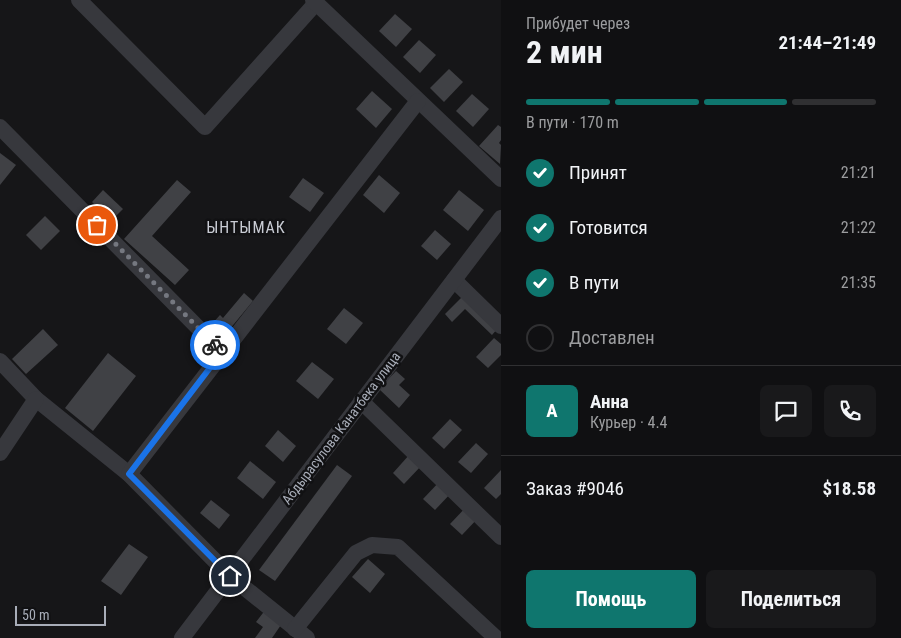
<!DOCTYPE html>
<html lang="ru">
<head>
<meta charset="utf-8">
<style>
  :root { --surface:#101012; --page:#19191b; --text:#f1f3f6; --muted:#9c9d9f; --line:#303032; --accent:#0f766e }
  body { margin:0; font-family:"Roboto Condensed",sans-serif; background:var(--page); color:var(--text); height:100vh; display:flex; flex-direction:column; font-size:19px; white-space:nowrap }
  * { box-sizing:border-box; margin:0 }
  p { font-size:16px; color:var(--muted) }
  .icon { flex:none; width:28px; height:28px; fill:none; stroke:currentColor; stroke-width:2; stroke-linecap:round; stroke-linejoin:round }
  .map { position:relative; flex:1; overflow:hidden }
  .side { display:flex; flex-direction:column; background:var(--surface); width:400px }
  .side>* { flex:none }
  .scale { position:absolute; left:15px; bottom:12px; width:91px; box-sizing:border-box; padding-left:5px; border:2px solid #a8adb8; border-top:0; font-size:14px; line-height:18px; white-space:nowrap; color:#a8adb8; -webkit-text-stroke:4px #111113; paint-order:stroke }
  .pin { position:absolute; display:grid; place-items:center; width:42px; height:42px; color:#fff; margin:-21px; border:2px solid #fff; border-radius:50%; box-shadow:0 1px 5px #0007 }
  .courier { position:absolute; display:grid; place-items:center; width:50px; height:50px; margin:-25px; border:4px solid #1a73e8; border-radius:50%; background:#fff; color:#222; box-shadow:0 1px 6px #0007 }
  .head em { font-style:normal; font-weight:700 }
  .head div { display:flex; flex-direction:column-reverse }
  .head { display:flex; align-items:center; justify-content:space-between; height:85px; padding:0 25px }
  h1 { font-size:32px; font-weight:700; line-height:38px }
  .bar { display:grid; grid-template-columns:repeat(4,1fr); gap:8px 5px; align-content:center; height:60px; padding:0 25px }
  .bar i { height:6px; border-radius:4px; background:var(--line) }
  .bar .active { background:var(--accent) }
  .bar p { grid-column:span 4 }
  .line { display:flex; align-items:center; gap:12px; padding:0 25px; border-top:1px solid var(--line) }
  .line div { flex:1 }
  .round { display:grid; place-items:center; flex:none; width:52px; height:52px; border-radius:8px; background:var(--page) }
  ol { padding:0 25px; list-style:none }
  li { display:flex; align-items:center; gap:15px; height:55px }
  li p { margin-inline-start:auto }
  li .icon { padding:5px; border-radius:50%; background:var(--accent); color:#fff; stroke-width:4 }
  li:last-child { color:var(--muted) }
  li i { width:28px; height:28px; border:2px solid var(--line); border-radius:50% }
  .action { display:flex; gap:10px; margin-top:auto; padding:10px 25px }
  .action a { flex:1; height:58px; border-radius:8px; background:var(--accent); color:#fff; font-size:20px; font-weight:700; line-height:58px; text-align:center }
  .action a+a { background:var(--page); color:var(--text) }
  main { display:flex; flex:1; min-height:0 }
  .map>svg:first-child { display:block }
  .building { fill:#404145 }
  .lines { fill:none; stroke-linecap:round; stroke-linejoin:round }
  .minor { stroke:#37383d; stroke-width:16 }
  .done { stroke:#757880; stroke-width:5; stroke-dasharray:0 9 }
  .route { stroke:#1a73e8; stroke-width:6 }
  .labels { text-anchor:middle; stroke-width:5; stroke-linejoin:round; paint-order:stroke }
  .street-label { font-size:14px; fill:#a8adb8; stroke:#111113 }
  .quarter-label { font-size:16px; letter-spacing:1px; fill:#c9ccd4; stroke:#111113 }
</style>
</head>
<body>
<main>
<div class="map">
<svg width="501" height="638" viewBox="0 0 501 638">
  <rect width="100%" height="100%" fill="#161618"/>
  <g class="building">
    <path d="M395,14L412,29L396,47L379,31Z"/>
    <path d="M419,40L436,55L420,73L403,57Z"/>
    <path d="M449,69L463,82L444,102L430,88Z"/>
    <path d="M372,91L392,109L376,128L356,109Z"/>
    <path d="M472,94L489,109L473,127L456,111Z"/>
    <path d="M498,125L501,127V140L499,143L501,145L500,164L479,146Z"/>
    <path d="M0,153L16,165L0,185Z"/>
    <path d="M379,175L400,193L384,213L363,195Z"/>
    <path d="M303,178L324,193L310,212L289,197Z"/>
    <path d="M177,180L191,192L152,236L189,270L175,285L124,239Z"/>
    <path d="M103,190L123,209L111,221L92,202Z"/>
    <path d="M459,190L484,210L468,231L443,210Z"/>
    <path d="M45,216L60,231L41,250L26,235Z"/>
    <path d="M435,230L451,244L437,260L421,246Z"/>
    <path d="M244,293L253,301L224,336L211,325L220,315L223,318Z"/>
    <path d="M464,295L498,328L492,335L465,309L452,322L445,314Z"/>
    <path d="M344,308L363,323L346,344L327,329Z"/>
    <path d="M43,329L58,345L26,374L12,359Z"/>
    <path d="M494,338L501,344V355L488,368L476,357Z"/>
    <path d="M108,353L136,376L93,431L65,408Z"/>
    <path d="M312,362L334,379L318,399L296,381Z"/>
    <path d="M396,371L405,379L399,385L410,395L399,408L379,389Z"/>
    <path d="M450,419L462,430L444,449L432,438Z"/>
    <path d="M278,430L296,446L283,462L265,446Z"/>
    <path d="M476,443L488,454L471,473L458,462Z"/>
    <path d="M410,454L422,465L404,484L393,473Z"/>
    <path d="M250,461L276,482L263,499L237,478Z"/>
    <path d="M337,465L352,476L275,581L259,570Z"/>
    <path d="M501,470V494L496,499L484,488Z"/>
    <path d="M441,480L453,491L435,510L423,499Z"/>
    <path d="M211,500L230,515L219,529L200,513Z"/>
    <path d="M468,505L480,516L462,535L450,524Z"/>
    <path d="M129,544L148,557L121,595L101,581Z"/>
    <path d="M368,559L385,574L370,593L352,577Z"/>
    <path d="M266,609L283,622L272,638H255L263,627L256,622Z"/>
  </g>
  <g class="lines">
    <g class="minor">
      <path d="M79,0L205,127L316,3"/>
      <path d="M313,0L501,179"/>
      <path d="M0,127L222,352"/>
      <path d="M454,280L501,326"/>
      <path d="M0,361L36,399L129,474L230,576L307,638"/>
      <path d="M361,401L501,537"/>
      <path d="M0,453L36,399"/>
      <path d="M129,474L418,101"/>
      <path d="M295,629L356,553L372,545L398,547L496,638"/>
      <path d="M182,638L501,218"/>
    </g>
  </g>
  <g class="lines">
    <path class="done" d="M97,225L215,345"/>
    <path class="route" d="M215,345L222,352L129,474L230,576"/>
  </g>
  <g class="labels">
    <g class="street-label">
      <text transform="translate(341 428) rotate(-53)" y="5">Абдырасулова Канатбека улица</text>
    </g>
    <g class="quarter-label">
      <text x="246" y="233">ЫНТЫМАК</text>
    </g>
  </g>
</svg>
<div class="scale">50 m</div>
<div class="pin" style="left:97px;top:225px;background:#ea580c"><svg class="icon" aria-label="bag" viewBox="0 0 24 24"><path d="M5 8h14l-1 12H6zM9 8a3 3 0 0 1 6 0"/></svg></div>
<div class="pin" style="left:230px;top:576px;background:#1f2937"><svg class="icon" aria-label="home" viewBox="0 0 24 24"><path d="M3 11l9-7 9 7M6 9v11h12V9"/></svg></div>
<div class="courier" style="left:215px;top:345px"><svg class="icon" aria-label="bike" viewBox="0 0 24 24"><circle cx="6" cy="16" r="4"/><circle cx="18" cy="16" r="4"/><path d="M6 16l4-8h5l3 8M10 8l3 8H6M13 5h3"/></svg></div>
</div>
<section class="side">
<div class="head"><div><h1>2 мин</h1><p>Прибудет через</p></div><em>21:44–21:49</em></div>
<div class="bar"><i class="active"></i><i class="active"></i><i class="active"></i><i></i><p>В пути · 170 m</p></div>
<ol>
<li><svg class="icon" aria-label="check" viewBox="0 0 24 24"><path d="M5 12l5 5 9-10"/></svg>Принят<p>21:21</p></li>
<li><svg class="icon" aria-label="check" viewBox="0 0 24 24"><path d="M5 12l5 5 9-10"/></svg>Готовится<p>21:22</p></li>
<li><svg class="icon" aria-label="check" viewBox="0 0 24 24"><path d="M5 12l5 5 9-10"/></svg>В пути<p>21:35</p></li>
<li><i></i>Доставлен</li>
</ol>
<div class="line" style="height:90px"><b class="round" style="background:var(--accent);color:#fff">А</b><div><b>Анна</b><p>Курьер · 4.4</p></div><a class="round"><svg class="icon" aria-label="chat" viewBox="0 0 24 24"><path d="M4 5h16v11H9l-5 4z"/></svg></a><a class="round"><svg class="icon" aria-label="phone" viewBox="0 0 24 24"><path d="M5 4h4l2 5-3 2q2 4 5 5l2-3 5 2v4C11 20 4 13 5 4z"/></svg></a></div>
<div class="line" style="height:65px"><div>Заказ #9046</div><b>$18.58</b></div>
<div class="action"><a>Помощь</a><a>Поделиться</a></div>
</section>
</main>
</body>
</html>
